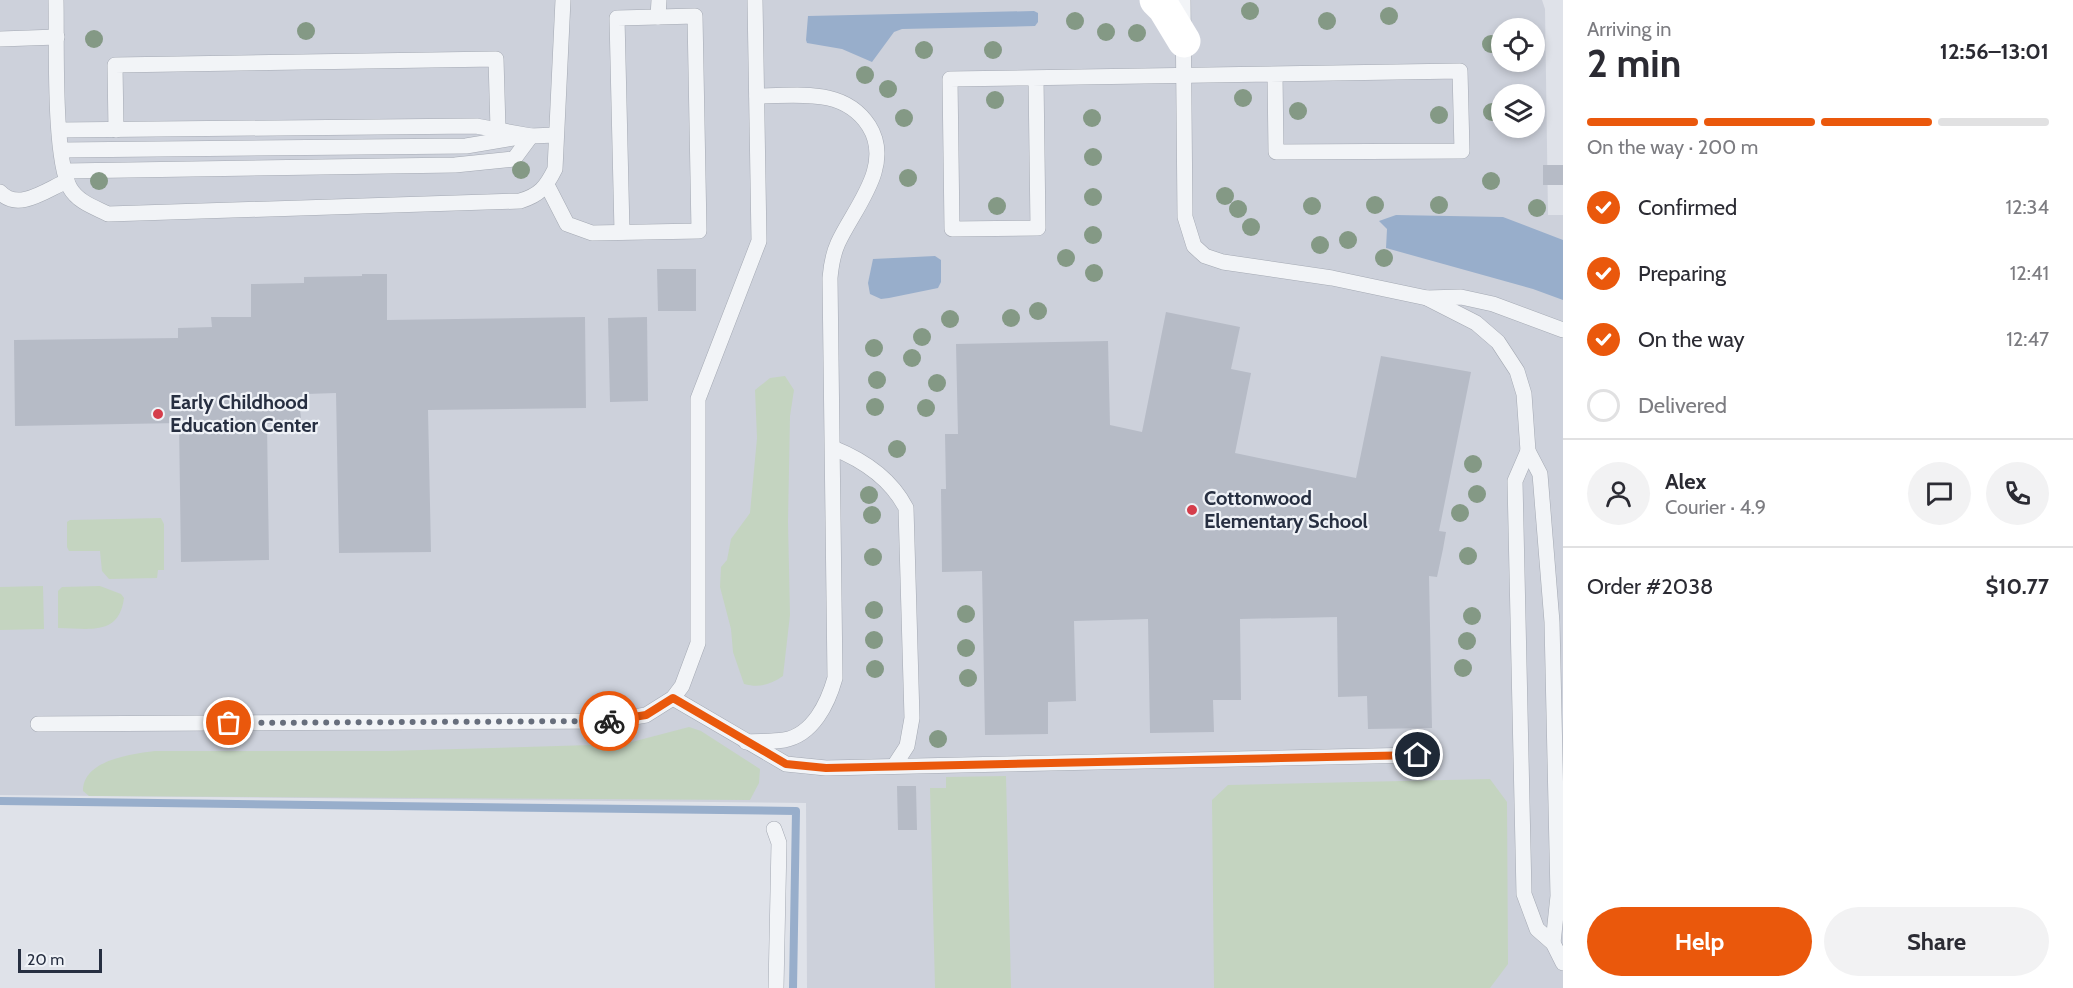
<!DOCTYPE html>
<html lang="en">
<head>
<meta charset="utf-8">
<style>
  :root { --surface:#fff; --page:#f2f2f3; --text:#2b2b33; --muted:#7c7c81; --line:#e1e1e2; --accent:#ea580c }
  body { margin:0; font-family:Cabin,sans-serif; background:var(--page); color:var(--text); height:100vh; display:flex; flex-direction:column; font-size:22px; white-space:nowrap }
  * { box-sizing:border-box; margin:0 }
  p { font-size:20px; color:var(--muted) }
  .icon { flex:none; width:33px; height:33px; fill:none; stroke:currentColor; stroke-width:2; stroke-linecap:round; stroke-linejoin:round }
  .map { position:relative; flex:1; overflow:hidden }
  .side { display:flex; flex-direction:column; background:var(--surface); width:510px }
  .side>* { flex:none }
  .controls { position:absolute; left:1491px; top:18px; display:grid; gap:12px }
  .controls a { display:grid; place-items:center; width:54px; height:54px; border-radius:50%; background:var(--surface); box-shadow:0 3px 9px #0003; font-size:30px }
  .scale { position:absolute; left:18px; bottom:15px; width:84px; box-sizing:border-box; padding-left:6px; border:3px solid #272f41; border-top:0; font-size:16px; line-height:21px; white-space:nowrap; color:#272f41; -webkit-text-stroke:4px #eff2f7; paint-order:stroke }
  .pin { position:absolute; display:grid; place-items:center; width:51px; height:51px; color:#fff; margin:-26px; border:3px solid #fff; border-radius:50%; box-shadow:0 2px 6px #0007 }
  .courier { position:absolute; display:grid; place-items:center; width:60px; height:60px; margin:-30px; border:4px solid #ea580c; border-radius:50%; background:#fff; color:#222; box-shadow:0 2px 8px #0007 }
  .summary em { font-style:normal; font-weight:700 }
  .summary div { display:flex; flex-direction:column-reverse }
  .summary { display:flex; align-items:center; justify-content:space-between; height:102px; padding:0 24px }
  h1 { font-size:39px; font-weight:700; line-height:45px }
  .bar { display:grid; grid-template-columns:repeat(4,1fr); gap:9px 6px; align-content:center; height:72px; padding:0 24px }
  .bar i { height:8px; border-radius:4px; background:var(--line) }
  .bar .active { background:var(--accent) }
  .bar p { grid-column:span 4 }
  .line { display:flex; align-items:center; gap:15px; padding:0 24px; border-top:2px solid var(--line) }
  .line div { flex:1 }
  .round { display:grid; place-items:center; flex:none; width:63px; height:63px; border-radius:32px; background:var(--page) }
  ol { padding:0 24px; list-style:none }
  li { display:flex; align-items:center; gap:18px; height:66px }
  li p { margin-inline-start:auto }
  li .icon { padding:6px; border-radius:50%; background:var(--accent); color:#fff; stroke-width:4 }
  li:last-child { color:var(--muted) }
  li i { width:33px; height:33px; border:3px solid var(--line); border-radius:50% }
  .button { display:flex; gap:12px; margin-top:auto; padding:12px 24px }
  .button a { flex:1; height:69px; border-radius:36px; background:var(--accent); color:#fff; font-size:24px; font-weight:700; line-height:69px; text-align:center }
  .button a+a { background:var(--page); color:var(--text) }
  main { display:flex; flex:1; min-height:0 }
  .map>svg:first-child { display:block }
  .built { fill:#cdd1db; fill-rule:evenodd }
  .green { fill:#c4d4c0 }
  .water { fill:#98aecb }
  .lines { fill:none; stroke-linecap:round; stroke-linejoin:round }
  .stream { stroke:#98aecb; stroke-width:8 }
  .building { fill:#b6bbc6 }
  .service-casing { stroke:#a4a9b3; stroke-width:16 }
  .service { stroke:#f2f4f7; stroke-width:15 }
  .secondary { stroke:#fff; stroke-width:33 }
  .tree { fill:#849985 }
  .done { stroke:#676e7c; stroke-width:6; stroke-dasharray:0 10.8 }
  .route { stroke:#ea580c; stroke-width:8 }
  .poi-dot { fill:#d53d4b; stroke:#eff2f7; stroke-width:2 }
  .labels { text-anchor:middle; stroke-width:4.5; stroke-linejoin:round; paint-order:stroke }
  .poi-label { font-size:20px; font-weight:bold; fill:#272f41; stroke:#eff2f7; text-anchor:start }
</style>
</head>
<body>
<main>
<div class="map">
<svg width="1563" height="988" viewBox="0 0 1563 988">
  <rect width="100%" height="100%" fill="#dfe2e9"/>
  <path class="built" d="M0,0H1542L1545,9L1548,215H1563V988H807L806,803L0,795ZM1502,28H1534V62H1502ZM1502,94H1534V128H1502Z"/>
  <g class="green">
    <path d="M785,376L794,390L790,416L788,522L790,615L783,676C770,685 759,688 744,684L733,652L731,629L720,587L721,567L727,560L731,539L750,513L757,438L755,390L770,378Z"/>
    <path d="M161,518L164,524V570H158L157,578L109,579L102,571L100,551H69L67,547V522L70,520Z"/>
    <path d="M43,586L44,629L0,630V587Z"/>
    <path d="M100,586L121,594L124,598C119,637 88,628 58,628V591L62,587Z"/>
    <path d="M689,727L701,731L760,769L759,783L750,800L89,796L83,791C83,760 131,754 155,751H388L624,744Z"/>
    <path d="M1006,776L1011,988H935L930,788H946V777Z"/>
    <path d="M1490,779L1507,802L1508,964L1490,988H1214L1212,800L1228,785Z"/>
  </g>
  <g class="water">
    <path d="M1034,11L1038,13V22L1035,26L902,29L894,32L872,62L842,49L807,43L806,40L808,16Z"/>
    <path d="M1396,215L1503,217L1563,240V300L1533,289L1386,248L1387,229L1379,221Z"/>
    <path d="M935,256L941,260V282L938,288L889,298L881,299L870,294L868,283L873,259Z"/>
  </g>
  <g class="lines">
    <path class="stream" d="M0,801L796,811L793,988"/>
  </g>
  <g class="building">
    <rect x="1543" y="165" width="20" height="20"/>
    <path d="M657,269H696V311H658Z"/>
    <path d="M362,274H387V320L585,317L586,408L428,410L431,552L339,553L336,393L306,394L307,409H300L301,418H295V423L267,424L269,560L181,562L179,423L15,426L14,340L178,338V328L212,327L211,317H251V284L304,283V277L362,276Z"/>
    <path d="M1166,312L1240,327L1231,369L1251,373L1235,453L1356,478L1381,356L1471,372L1439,531L1446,532L1443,549L1437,577L1429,576L1432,728L1368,729L1367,696L1338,697L1337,617L1240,619L1241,700H1213L1214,732L1150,733L1148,619L1074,621L1076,701L1048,702V734L985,735L982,571L942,572L941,489H946L945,434H958L956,344L1108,341L1110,425L1142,432Z"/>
    <path d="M647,317L648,401L610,402L608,318Z"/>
    <path d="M897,786H916L917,830H898Z"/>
  </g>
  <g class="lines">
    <g class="service-casing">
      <g id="service">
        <path d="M56,0C57,40 53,158 70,188C78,202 94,207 108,214L520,201C540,195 546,187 555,169L563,0"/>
        <path d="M1183,0L1185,217L1194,246L1205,256L1223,262L1332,278L1427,298L1461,297L1493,304L1563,330"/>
        <path d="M0,39L57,37"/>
        <path d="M1036,78L1038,228L952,229L950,79L1460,71L1462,151L1276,152L1275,74"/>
        <path d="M60,130L476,126L531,136L556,135"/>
        <path d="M116,130L115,65L496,59L498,129"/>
        <path d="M62,150L466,146L520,137"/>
        <path d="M65,171L455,165L514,159L531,136"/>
        <path d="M547,185L567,224L592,233L699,231L695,16L658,17"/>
        <path d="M0,192C18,212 46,190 67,181"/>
        <path d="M622,232L617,18L658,17L659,0"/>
        <path d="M1427,298L1476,323L1498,342L1517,371L1524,394L1528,451L1540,474L1552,622L1558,896L1553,943"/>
        <path d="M833,448C863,460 891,479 906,508L912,718L907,746L894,766"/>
        <path d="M1528,451L1515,481L1524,894L1537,929L1553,943L1563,963"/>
        <path d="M673,698L786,764L826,768L1418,755"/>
        <path d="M38,724L611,721L646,715L673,698L682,686L698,643V399L759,241L755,0"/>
        <path d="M746,742C758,741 772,742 784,740C813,735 828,703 835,678L830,278C831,266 833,254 838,243C854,208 894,166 869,126C844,87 798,96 757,96"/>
        <path d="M774,829L779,843L776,988"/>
      </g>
    </g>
    <use href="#service" class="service"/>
    <path class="secondary" d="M1156,0L1164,8L1184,41"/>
  </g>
  <g class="tree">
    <circle cx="1250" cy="11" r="9"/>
    <circle cx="1389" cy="16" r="9"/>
    <circle cx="1075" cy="21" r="9"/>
    <circle cx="1327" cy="21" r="9"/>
    <circle cx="306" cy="31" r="9"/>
    <circle cx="1106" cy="32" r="9"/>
    <circle cx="1137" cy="33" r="9"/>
    <circle cx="94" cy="39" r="9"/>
    <circle cx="1491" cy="44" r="9"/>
    <circle cx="924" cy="50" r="9"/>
    <circle cx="993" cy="50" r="9"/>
    <circle cx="865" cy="75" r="9"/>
    <circle cx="888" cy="89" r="9"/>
    <circle cx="1243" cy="98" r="9"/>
    <circle cx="995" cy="100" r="9"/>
    <circle cx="1298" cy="111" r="9"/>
    <circle cx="1492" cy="112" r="9"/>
    <circle cx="1439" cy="115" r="9"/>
    <circle cx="904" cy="118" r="9"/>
    <circle cx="1092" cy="118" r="9"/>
    <circle cx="1093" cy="157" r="9"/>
    <circle cx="521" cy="170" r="9"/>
    <circle cx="908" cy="178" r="9"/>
    <circle cx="99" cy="181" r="9"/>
    <circle cx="1491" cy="181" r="9"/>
    <circle cx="1225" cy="196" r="9"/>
    <circle cx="1093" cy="197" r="9"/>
    <circle cx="1375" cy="205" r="9"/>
    <circle cx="1439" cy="205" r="9"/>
    <circle cx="997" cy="206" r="9"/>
    <circle cx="1312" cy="206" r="9"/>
    <circle cx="1537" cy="208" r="9"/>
    <circle cx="1238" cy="209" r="9"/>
    <circle cx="1251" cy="227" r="9"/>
    <circle cx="1093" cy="235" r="9"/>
    <circle cx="1348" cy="240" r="9"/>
    <circle cx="1320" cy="245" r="9"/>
    <circle cx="1066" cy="258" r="9"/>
    <circle cx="1384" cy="258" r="9"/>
    <circle cx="1094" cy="273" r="9"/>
    <circle cx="1038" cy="311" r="9"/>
    <circle cx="1011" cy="318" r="9"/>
    <circle cx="950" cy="319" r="9"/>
    <circle cx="922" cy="337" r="9"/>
    <circle cx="874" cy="348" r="9"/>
    <circle cx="912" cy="358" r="9"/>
    <circle cx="877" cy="380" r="9"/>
    <circle cx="937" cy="383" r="9"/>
    <circle cx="875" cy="407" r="9"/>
    <circle cx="926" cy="408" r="9"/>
    <circle cx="897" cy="449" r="9"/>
    <circle cx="1473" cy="464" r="9"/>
    <circle cx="1477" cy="494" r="9"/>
    <circle cx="869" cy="495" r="9"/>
    <circle cx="1460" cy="513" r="9"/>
    <circle cx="872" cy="515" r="9"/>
    <circle cx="1468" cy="556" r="9"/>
    <circle cx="873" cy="557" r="9"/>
    <circle cx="874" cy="610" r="9"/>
    <circle cx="966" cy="614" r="9"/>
    <circle cx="1472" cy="616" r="9"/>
    <circle cx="874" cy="640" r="9"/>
    <circle cx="1467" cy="641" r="9"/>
    <circle cx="966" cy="648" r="9"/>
    <circle cx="1463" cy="668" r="9"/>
    <circle cx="875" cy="669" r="9"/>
    <circle cx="968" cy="678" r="9"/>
    <circle cx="938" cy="739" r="9"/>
  </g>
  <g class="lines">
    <path class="done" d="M229,723L609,721"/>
    <path class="route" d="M609,721L646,715L673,698L786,764L826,768L1418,755"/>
  </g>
  <g class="poi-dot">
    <circle cx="158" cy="414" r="6"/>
    <circle cx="1192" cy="510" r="6"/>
  </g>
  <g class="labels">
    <g class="poi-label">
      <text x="170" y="409">Early Childhood<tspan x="170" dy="23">Education Center</tspan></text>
      <text x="1204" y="505">Cottonwood<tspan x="1204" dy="23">Elementary School</tspan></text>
    </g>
  </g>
</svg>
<div class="controls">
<a><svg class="icon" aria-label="locate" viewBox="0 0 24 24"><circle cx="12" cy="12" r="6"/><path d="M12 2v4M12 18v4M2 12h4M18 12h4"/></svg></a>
<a><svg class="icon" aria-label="layers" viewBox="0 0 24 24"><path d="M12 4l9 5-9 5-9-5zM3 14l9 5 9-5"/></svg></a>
</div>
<div class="scale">20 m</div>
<div class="pin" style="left:229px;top:723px;background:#ea580c"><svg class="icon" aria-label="bag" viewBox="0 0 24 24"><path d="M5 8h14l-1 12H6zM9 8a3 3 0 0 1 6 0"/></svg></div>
<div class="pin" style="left:1418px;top:755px;background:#1f2937"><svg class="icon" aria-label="home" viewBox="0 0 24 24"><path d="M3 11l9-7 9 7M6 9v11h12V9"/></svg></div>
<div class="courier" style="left:609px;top:721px"><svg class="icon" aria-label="bike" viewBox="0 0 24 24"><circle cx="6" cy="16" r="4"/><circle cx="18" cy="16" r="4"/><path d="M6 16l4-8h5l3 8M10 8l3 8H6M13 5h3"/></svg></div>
</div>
<section class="side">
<div class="summary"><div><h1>2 min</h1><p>Arriving in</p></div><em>12:56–13:01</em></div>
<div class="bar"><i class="active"></i><i class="active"></i><i class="active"></i><i></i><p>On the way · 200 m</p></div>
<ol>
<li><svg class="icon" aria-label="check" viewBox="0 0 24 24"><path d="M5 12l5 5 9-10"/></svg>Confirmed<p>12:34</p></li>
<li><svg class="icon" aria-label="check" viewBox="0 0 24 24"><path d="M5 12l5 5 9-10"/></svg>Preparing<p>12:41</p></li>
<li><svg class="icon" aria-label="check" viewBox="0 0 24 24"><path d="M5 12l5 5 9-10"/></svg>On the way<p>12:47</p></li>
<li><i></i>Delivered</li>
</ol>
<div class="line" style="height:108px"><a class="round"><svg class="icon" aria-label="person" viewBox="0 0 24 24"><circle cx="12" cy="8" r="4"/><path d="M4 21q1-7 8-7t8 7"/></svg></a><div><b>Alex</b><p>Courier · 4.9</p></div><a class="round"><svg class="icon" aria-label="chat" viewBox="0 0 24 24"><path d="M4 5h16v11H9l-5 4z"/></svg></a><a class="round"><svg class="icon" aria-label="phone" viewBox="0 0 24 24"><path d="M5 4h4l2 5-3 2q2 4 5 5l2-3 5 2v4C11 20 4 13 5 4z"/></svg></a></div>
<div class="line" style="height:78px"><div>Order #2038</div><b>$10.77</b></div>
<div class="button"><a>Help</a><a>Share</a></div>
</section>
</main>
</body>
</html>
